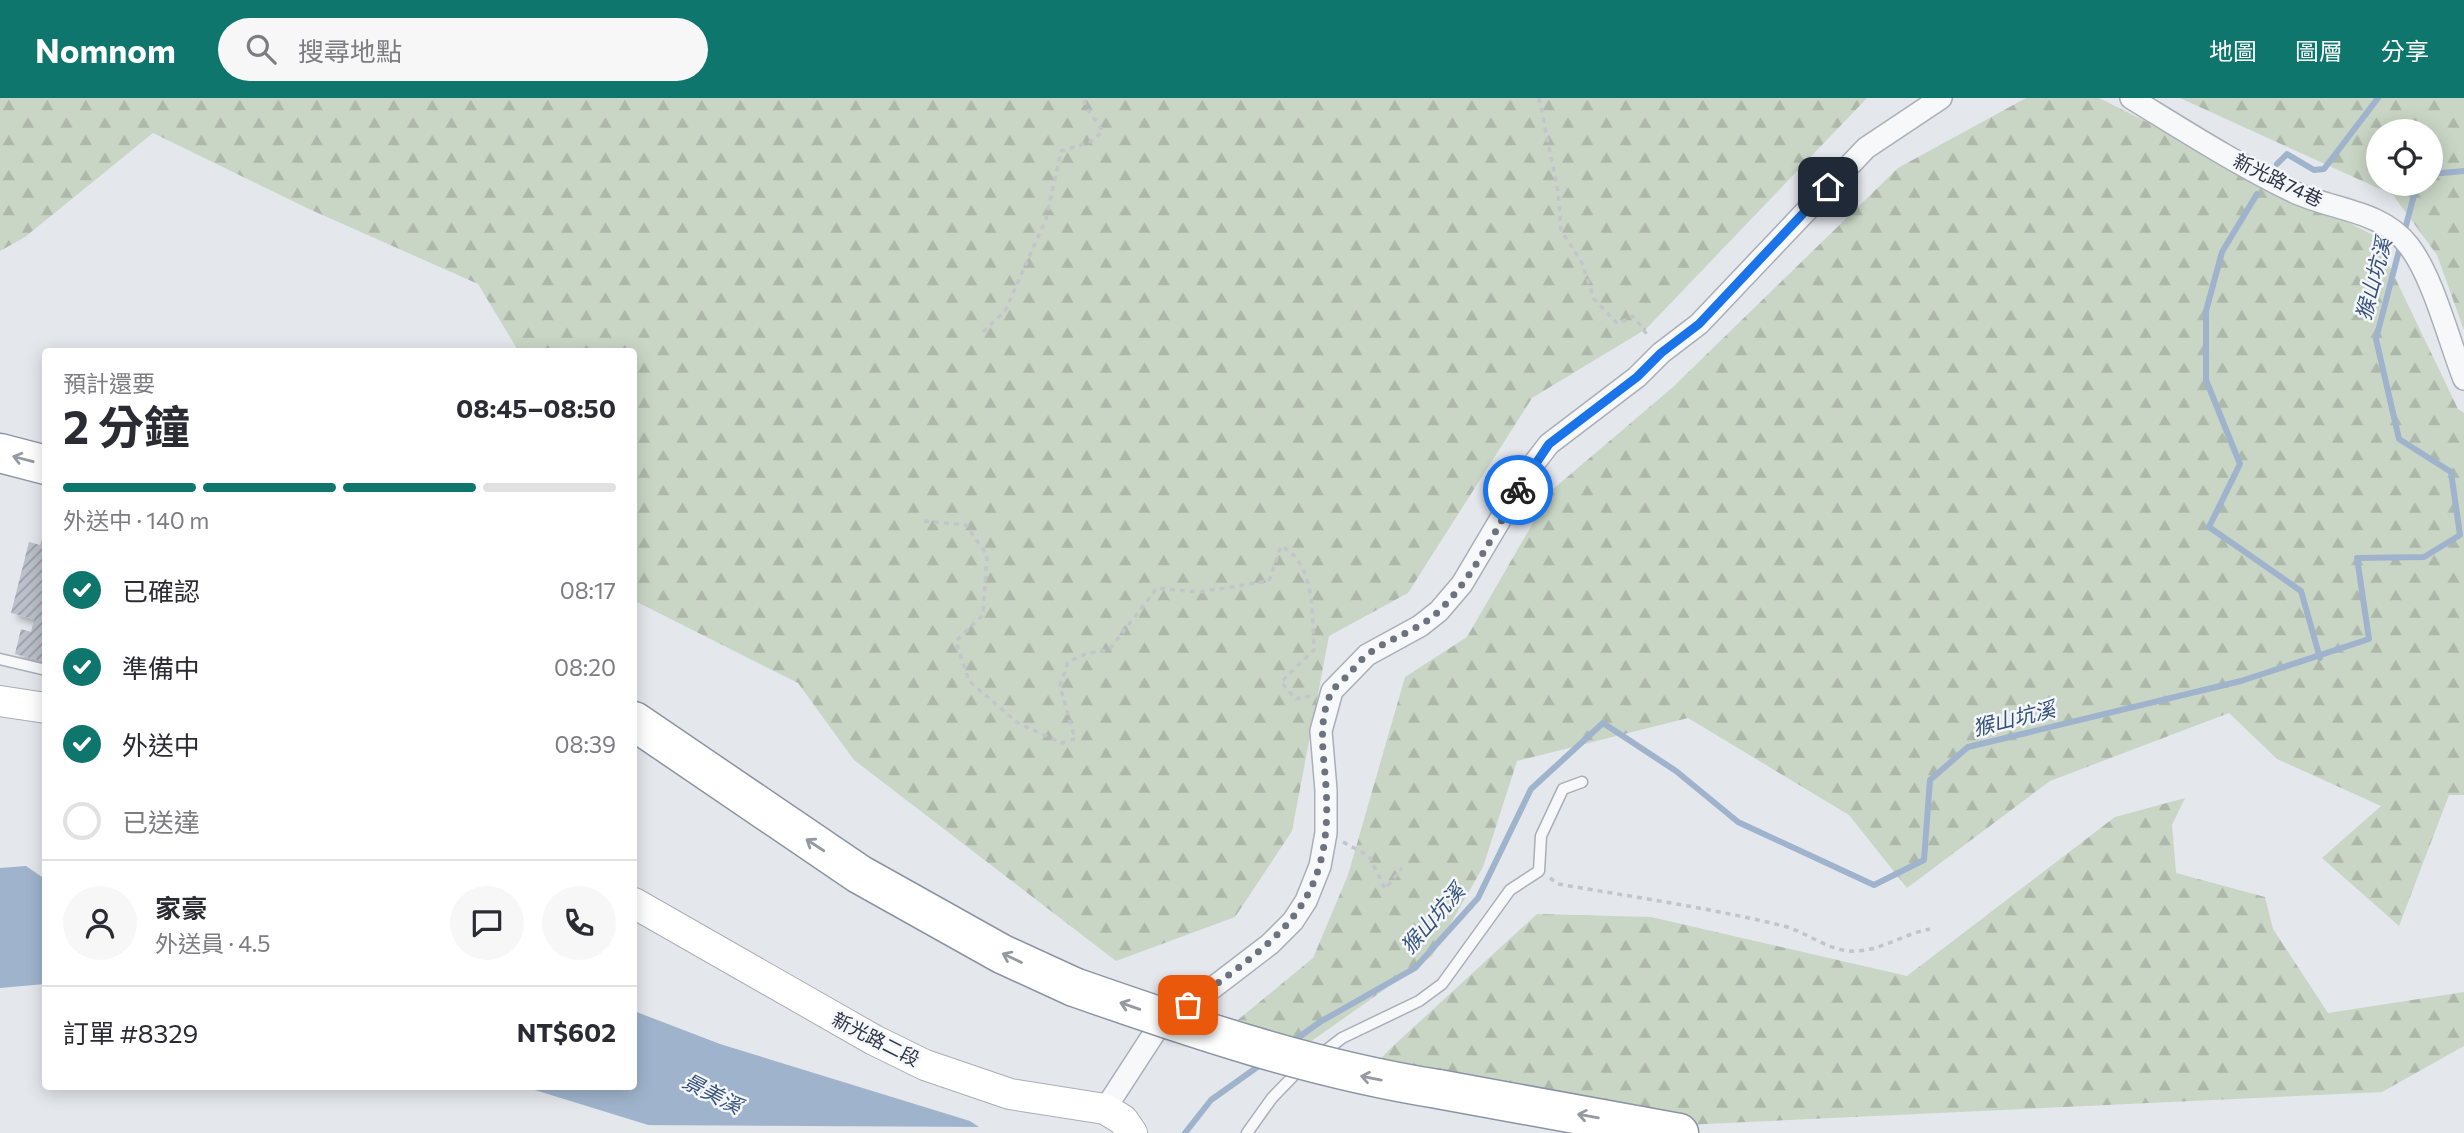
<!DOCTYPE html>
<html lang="zh-TW">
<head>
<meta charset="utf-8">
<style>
  :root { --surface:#fff; --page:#f7f7f7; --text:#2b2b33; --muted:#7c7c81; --line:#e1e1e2; --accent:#0f766e }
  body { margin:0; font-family:Commissioner,"Noto Sans TC",sans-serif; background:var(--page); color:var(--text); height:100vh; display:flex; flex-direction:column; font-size:26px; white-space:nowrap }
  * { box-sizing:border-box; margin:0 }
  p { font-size:23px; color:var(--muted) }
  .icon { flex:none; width:38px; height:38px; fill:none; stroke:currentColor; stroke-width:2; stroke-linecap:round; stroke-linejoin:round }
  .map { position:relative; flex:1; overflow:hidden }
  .side { position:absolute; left:42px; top:250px; width:595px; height:742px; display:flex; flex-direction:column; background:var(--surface); border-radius:7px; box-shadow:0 4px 18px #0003 }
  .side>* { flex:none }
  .fabs { position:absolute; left:2366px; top:21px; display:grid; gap:14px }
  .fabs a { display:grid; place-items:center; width:77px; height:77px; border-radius:50%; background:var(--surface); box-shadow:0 4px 18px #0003; font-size:35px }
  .pin { position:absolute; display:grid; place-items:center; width:60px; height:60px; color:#fff; margin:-30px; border-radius:14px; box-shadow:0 4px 10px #0006 }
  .courier { position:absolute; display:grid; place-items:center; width:70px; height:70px; margin:-35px; border:5px solid #1a73e8; border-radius:50%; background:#fff; color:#222; box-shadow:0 2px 9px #0007 }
  .head em { font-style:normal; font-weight:700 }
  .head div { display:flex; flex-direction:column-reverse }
  .head { display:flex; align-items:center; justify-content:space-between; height:119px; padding:0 21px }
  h1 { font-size:46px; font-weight:700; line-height:52px }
  .bar { display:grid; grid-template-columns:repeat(4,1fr); gap:10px 7px; align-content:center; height:84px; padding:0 21px }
  .bar i { height:9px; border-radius:5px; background:var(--line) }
  .bar .selected { background:var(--accent) }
  .bar p { grid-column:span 4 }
  .line { display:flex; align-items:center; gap:18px; padding:0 21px; border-top:2px solid var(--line) }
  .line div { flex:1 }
  .round { display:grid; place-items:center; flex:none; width:74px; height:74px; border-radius:37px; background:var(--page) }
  ol { padding:0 21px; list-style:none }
  li { display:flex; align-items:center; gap:21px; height:77px }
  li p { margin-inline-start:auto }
  li .icon { padding:7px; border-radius:50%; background:var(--accent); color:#fff; stroke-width:4 }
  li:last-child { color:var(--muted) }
  li i { width:38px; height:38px; border:4px solid var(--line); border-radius:50% }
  header { display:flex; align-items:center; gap:42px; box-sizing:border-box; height:98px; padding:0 35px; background:var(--accent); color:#fff }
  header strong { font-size:33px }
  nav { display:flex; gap:38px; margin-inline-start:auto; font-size:24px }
  .search { width:490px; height:63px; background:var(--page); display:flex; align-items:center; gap:18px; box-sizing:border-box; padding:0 24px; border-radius:38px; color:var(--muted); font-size:26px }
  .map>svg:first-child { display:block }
  .forest { fill:url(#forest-firs); fill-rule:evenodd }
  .water { fill:#9fb4cc }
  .pier { fill:#e4e7ec }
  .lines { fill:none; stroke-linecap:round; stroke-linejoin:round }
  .stream { stroke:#9fb4cc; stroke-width:6 }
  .building { fill:url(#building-hatch); filter:url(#shadow) }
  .lane-casing { stroke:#a9aeb7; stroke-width:13 }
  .street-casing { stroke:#a9aeb7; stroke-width:24 }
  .secondary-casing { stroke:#a9aeb7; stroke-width:32 }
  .highway-casing { stroke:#8b94a3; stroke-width:41 }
  .path { stroke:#c2c5cb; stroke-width:3.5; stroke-dasharray:5 5; stroke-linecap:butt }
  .lane { stroke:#f7f8fa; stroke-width:10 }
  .street { stroke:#f7f8fa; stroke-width:21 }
  .secondary { stroke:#fff; stroke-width:30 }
  .highway { stroke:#fff; stroke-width:38 }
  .highway-bridge-casing { stroke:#8b94a3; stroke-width:41; stroke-linecap:butt }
  .highway-bridge { stroke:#fff; stroke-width:38 }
  .oneway { stroke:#959aa2 }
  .done { stroke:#6c737f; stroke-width:7; stroke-dasharray:0 12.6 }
  .route { stroke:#1a73e8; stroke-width:9 }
  .labels { text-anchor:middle; stroke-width:5; stroke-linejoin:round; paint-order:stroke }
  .street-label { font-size:19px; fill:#2b3445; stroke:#f4f6f9 }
  .water-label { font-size:21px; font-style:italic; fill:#34527a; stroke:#f4f6f9 }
</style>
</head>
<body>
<header>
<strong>Nomnom</strong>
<div class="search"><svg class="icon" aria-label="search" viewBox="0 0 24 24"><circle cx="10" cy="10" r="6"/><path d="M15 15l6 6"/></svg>搜尋地點</div>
<nav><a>地圖</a><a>圖層</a><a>分享</a></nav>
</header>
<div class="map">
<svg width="2464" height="1035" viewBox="0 0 2464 1035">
  <defs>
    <pattern id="forest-firs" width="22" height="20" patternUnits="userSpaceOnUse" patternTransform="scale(1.75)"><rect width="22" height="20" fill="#c9d6c5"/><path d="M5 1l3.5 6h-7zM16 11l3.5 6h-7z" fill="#adb8ab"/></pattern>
    <pattern id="building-hatch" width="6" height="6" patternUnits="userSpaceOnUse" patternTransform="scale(1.75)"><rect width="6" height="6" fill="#bbc0ca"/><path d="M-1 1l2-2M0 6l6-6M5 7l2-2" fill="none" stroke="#989da6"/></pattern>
    <filter id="shadow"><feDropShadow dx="6" dy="6" stdDeviation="3.5" flood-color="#0004"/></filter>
  </defs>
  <rect width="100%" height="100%" fill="#e4e7ec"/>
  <g class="forest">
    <path d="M0,0H1867L1646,231L1532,300L1408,495L1329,538L1292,733L1235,819L1116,863L854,662L798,585L635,503L634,254H519L478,186L309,111L153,35L25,139L0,153Z"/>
    <path d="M2026,0H2099L2375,138L2458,311L2464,315V697H2449L2399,828L2322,760L2381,708L2277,661L2229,615L2050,683L1907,790L1849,717L1688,620L1517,663L1483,769L1432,858L1279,966L1217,939L1313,860L1348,777L1405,579L1467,539L1552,392L1673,289L1898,70Z"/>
    <path d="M2180,0H2464V232L2437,157L2393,97ZM2431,33V86H2378V33Z"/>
    <path d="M2185,700L2172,727L2176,775L2265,799L2273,831L2328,915L2464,894V948L2382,994L1663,1028L1355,987L1392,949L1537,816L1651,819L1907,878L2115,719Z"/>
  </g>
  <g class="water">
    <path d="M26,768L45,781V886L0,890V770Z"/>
    <path d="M634,913L720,946L970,1023L988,1035L658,1030L525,989H634Z"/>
  </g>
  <path class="pier" d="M636,1027L985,1029L991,1035H660Z"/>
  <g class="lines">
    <g class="stream">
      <path d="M2277,66L2287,56L2314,72L2324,71L2378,0"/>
      <path d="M2431,76L2464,73"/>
      <path d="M2257,96L2222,154L2206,213V282L2240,366L2209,429L2301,493L2320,560"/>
      <path d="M2404,135L2417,86"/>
      <path d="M1292,944L1320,924L1415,870L1478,800L1531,691L1603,625L1676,673L1738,724L1874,787L1924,762L1930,682L1968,649L2241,583L2369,541L2357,460L2424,459L2460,437L2451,374L2399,341L2376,241L2401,145"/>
      <path d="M1185,1035L1211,1002L1263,965"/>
    </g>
  </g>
  <path class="building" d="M46,430V564L15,556L21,531L31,534L34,521L11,515L29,444L40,447Z"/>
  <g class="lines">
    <g class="lane-casing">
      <g id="lane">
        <path d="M0,561L46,572"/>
        <path d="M1320,957L1342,940L1419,903L1442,886L1510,792L1539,773L1541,738L1563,691L1582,684"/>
        <path d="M1247,1035L1272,1000L1301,970"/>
      </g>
    </g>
    <g class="street-casing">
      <g id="street">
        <path d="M2131,0C2185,33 2238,67 2294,94C2332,112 2382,112 2409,148C2433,179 2449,243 2464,281"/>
        <path d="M1105,1011L1155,934L1270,846L1293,823L1306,803L1320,768L1326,735V692L1321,633L1332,593L1367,557L1420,528L1439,513L1462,486L1532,368L1549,346L1637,279L1661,255L1699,226L1866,50L1941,0"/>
      </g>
    </g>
    <g class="secondary-casing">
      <g id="secondary">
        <path d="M0,603L46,610"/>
        <path d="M634,805L874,942L925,967L1010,996L1105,1011L1123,1022L1132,1035"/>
      </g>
    </g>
    <g class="highway-casing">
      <g id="highway">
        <path d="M0,355L46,367"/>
        <path d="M634,623L859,776L1002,856L1074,889"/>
        <path d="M1438,991L1679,1035"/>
      </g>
    </g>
    <g class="path">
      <path d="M1539,0L1558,93L1561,132L1582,165L1594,201L1618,226L1633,218L1649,239"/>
      <path d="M983,234L1005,213L1046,121L1061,53L1090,44L1103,33L1085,8L1084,0"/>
      <path d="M924,423L966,427L987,457L983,517L956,543L969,583L1018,625L1061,645L1075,641L1060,588L1068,564L1088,555L1109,552L1157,490L1199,494L1269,483L1281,448C1316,465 1312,518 1314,552L1281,584L1296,601L1310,598"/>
      <path d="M1343,744L1369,758L1385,791L1402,770"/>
      <path d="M1550,780L1558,786C1634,799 1710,810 1784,828C1806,834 1826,851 1849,853C1879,855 1902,836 1930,831"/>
    </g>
    <use href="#lane" class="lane"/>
    <use href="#street" class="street"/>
    <use href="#secondary" class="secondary"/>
    <use href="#highway" class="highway"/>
    <g class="highway-bridge-casing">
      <path id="highway-bridge" d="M1074,889C1194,931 1312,971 1438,991"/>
    </g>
    <use href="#highway-bridge" class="highway-bridge"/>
  </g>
  <defs><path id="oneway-shaft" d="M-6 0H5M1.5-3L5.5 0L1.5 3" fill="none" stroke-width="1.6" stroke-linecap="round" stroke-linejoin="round" transform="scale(1.75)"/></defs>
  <g class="oneway">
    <use href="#oneway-shaft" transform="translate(23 361) rotate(-165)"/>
    <use href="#oneway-shaft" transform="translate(815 747) rotate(-147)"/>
    <use href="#oneway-shaft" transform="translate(1012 860) rotate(-155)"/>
    <use href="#oneway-shaft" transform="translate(1130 908) rotate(-161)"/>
    <use href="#oneway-shaft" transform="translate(1371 980) rotate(-169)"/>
    <use href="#oneway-shaft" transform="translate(1588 1018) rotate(-170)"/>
  </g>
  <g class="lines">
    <path class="done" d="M1188,907C1275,842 1334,811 1326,689C1324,657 1317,625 1331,595C1334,589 1341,584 1346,579C1353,572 1360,562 1368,556C1391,539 1419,533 1440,512C1473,479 1496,433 1518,392"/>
    <path class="route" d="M1518,392L1549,346L1637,279L1661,255L1699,226L1828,89"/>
  </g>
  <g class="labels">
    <g class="street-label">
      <text transform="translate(2278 82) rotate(26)" y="7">新光路74巷</text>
      <text transform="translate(876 941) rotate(27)" y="7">新光路二段</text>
    </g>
    <g class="water-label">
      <text transform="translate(2374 181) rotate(-75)" y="7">猴山坑溪</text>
      <text transform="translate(2014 621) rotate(-14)" y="7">猴山坑溪</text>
      <text transform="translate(1433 821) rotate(-49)" y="7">猴山坑溪</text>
      <text transform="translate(712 996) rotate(27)" y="7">景美溪</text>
    </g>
  </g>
</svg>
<div class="fabs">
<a><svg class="icon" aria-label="locate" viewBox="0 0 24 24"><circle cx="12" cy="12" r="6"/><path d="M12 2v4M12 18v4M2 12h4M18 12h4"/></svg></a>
</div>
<div class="pin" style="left:1188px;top:907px;background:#ea580c"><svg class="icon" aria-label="bag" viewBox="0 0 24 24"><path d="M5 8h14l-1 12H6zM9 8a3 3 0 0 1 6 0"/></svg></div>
<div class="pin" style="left:1828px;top:89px;background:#1f2937"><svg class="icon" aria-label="home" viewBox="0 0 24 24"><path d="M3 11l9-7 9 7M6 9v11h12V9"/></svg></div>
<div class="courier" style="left:1518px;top:392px"><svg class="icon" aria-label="bike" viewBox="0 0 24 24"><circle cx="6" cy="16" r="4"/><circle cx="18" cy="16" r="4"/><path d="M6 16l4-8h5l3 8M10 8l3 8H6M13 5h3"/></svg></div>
<section class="side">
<div class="head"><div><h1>2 分鐘</h1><p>預計還要</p></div><em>08:45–08:50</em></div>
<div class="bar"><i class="selected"></i><i class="selected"></i><i class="selected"></i><i></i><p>外送中 · 140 m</p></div>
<ol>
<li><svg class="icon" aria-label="check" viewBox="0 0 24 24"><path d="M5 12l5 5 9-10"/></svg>已確認<p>08:17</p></li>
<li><svg class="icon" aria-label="check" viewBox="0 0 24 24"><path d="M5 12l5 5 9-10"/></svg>準備中<p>08:20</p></li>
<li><svg class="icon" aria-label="check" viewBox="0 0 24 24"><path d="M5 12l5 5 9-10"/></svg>外送中<p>08:39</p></li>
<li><i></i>已送達</li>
</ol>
<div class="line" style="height:126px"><a class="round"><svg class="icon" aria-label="person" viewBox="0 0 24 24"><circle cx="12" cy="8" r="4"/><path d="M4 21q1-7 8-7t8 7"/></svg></a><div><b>家豪</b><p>外送員 · 4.5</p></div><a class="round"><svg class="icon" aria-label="chat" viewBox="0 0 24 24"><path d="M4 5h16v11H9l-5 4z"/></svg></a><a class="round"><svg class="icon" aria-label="phone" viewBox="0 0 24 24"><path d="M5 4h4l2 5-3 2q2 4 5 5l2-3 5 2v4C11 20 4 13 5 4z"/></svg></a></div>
<div class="line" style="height:91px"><div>訂單 #8329</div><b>NT$602</b></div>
</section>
</div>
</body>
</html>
